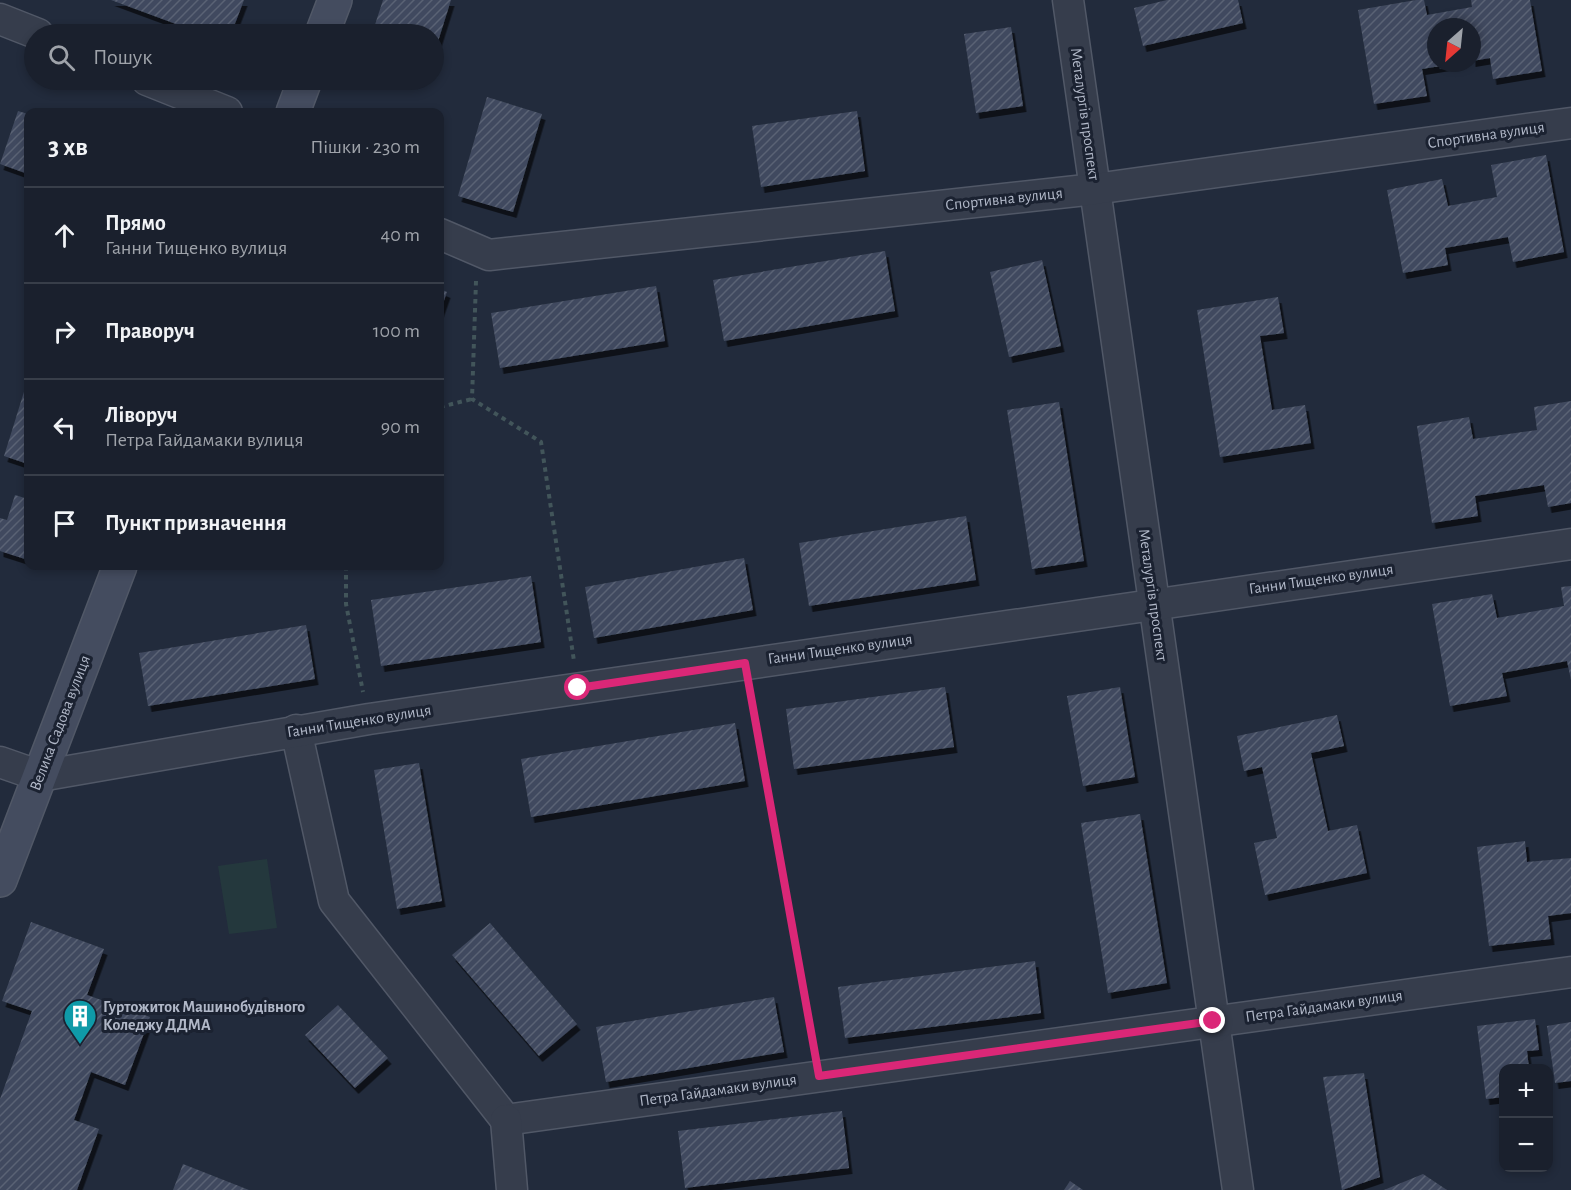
<!DOCTYPE html>
<html lang="uk">
<head>
<meta charset="utf-8">
<style>
	body { margin:0; font-family:"Alegreya Sans",sans-serif; background:#272d39; color:#f1f3f6 }
	.controls { position:absolute; right:18px; bottom:18px; display:grid; overflow:hidden; border-radius:12px; box-shadow:0 3px 9px #0003 }
	.controls button { width:54px; height:54px; display:grid; place-items:center; padding:0; border:0; border-bottom:2px solid #383e49; background:#1a202d; color:#f1f3f6; font:30px sans-serif }
	.compass { position:absolute; left:1427px; top:18px; width:54px; height:54px; border-radius:50%; background:#1a202d; box-shadow:0 3px 9px #0003; rotate:207deg }
	.stop { position:absolute; width:18px; height:18px; margin:-14px; border:4px solid #db2777; border-radius:50%; background:#fff }
	.stop.end { background:#db2777; border-color:#fff; box-shadow:0 2px 6px #0008 }
	.list { margin:0; padding:0; list-style:none }
	h2 { display:flex; justify-content:space-between; align-items:center; height:78px; margin:0; padding:0 24px; font-size:26px }
	h2 small { font-size:20px; font-weight:400; color:#9fa3aa }
	.list li { display:grid; grid-template-columns:39px 1fr auto; gap:18px; align-items:center; box-sizing:border-box; height:96px; padding:0 24px; border-top:2px solid #383e49 }
	.list b { display:block; font-size:22px; white-space:nowrap }
	.list p { margin:0; font-size:20px; white-space:nowrap; color:#9fa3aa }
	.list em { font-size:20px; font-style:normal; color:#9fa3aa }
	.icon { flex:none; width:33px; height:33px; fill:none; stroke:currentColor; stroke-width:2; stroke-linecap:round; stroke-linejoin:round }
	.map { position:relative; flex:none; width:1571px; height:1190px; overflow:hidden }
	.search { position:absolute; background:#1a202d; box-shadow:0 3px 9px #0003; left:24px; top:24px; width:420px; height:66px; display:flex; align-items:center; gap:15px; box-sizing:border-box; padding:0 21px; border-radius:33px; color:#9fa3aa; font-size:22px }
	.panel { position:absolute; background:#1a202d; box-shadow:0 3px 9px #0003; left:24px; top:108px; width:420px; height:462px; border-radius:12px }
	.map>svg:first-child { display:block }
	.pitch { fill:#24383d }
	.building { fill:url(#building-hatch); filter:url(#shadow) }
	.lines { fill:none; stroke-linecap:round; stroke-linejoin:round }
	.street-casing { stroke:#515867; stroke-width:33 }
	.secondary-casing { stroke:#515867; stroke-width:36 }
	.path { stroke:#42555a; stroke-width:4; stroke-dasharray:4.5 4.5; stroke-linecap:butt }
	.street { stroke:#363d4c; stroke-width:30 }
	.secondary { stroke:#444c5f; stroke-width:33 }
	.route { stroke:#db2777; stroke-width:8 }
	.labels { text-anchor:middle; dominant-baseline:central; stroke-width:6; stroke-linejoin:round; paint-order:stroke }
	.street-label { font-size:16px; fill:#b1b8c8; stroke:#1b2231 }
	.poi-label { font-size:16px; font-weight:bold; fill:#b1b8c8; stroke:#1b2231; text-anchor:start }
</style>
</head>
<body>
<div class="map">
<svg width="1571" height="1190" viewBox="0 0 1571 1190">
	<defs>
		<pattern id="building-hatch" width="6" height="6" patternUnits="userSpaceOnUse" patternTransform="scale(1.5)"><rect width="6" height="6" fill="#414a5e"/><path d="M-1 1l2-2M0 6l6-6M5 7l2-2" fill="none" stroke="#5a6274"/></pattern>
		<filter id="shadow"><feDropShadow dx="3.5" dy="6" stdDeviation="0" flood-color="#0009"/></filter>
	</defs>
	<rect width="100%" height="100%" fill="#222b3c"/>
	<!-- pitch -->
	<path class="pitch" d="M267,859L277,928L229,934L218,866Z"/>
	<!-- building -->
	<g class="building">
		<path d="M111,0H244L231,34H203Z"/>
		<path d="M383,0H451L434,54V34H372Z"/>
		<path d="M1167,0H1238L1243,23L1143,46L1134,8Z"/>
		<path d="M1416,0H1424L1427,15L1472,7L1471,0H1530L1542,71L1493,79L1490,58L1472,61V27H1436V63L1453,64L1422,69L1427,96L1374,104L1358,10Z"/>
		<path d="M1011,27L1023,106L976,113L964,34Z"/>
		<path d="M487,97L542,114L513,212L458,196Z"/>
		<path d="M18,111L28,114V174L0,164Z"/>
		<path d="M857,111L865,171L761,187L752,126Z"/>
		<path d="M1546,155L1564,252L1513,262L1508,237L1445,248L1448,265L1403,273L1387,190L1442,179L1448,206L1497,197L1491,165Z"/>
		<path d="M885,251L895,311L724,341L713,280Z"/>
		<path d="M1042,260L1061,346L1009,357L990,272Z"/>
		<path d="M656,286L665,341L500,368L491,313Z"/>
		<path d="M440,289L447,292L440,312Z"/>
		<path d="M1278,297L1284,333L1260,336L1272,410L1305,405L1311,443L1220,457L1197,310Z"/>
		<path d="M28,379V464L4,456Z"/>
		<path d="M1571,401V503L1548,507L1544,485L1475,496L1478,516L1432,523L1417,426L1469,417L1473,439L1537,430L1534,407Z"/>
		<path d="M1059,402L1084,561L1032,569L1007,410Z"/>
		<path d="M15,495L28,499V560L0,551V518L7,520Z"/>
		<path d="M966,516L976,580L809,606L799,543Z"/>
		<path d="M744,558L753,610L594,638L585,587Z"/>
		<path d="M531,576L541,642L381,666L371,600Z"/>
		<path d="M1571,586V680L1567,661L1502,673L1507,696L1450,706L1432,604L1492,594L1497,618L1564,606L1561,587Z"/>
		<path d="M306,625L315,679L148,706L139,653Z"/>
		<path d="M945,687L954,747L794,769L786,709Z"/>
		<path d="M1120,687L1135,777L1083,786L1067,696Z"/>
		<path d="M1337,715L1344,746L1311,753L1328,831L1357,825L1367,873L1265,895L1254,843L1277,838L1262,767L1244,771L1237,736Z"/>
		<path d="M735,723L745,781L531,817L521,759Z"/>
		<path d="M419,763L442,901L397,909L374,770Z"/>
		<path d="M1140,814L1167,983L1108,993L1081,823Z"/>
		<path d="M1525,841L1527,862L1571,858V913L1548,916L1551,939L1489,946L1477,847Z"/>
		<path d="M31,922L104,949L87,995L150,1017L125,1085L91,1072L74,1120L99,1129L77,1190H0V1099L32,1011L2,1001Z"/>
		<path d="M490,923L577,1024L539,1056L452,955Z"/>
		<path d="M1035,961L1041,1013L845,1038L838,987Z"/>
		<path d="M774,997L784,1052L606,1082L596,1027Z"/>
		<path d="M338,1005L388,1058L355,1088L305,1035Z"/>
		<path d="M1535,1019L1539,1050L1527,1051L1529,1068H1504V1097L1486,1099L1477,1026Z"/>
		<path d="M1571,1022V1081L1555,1083L1547,1026Z"/>
		<path d="M1364,1073L1380,1177L1342,1190L1323,1077Z"/>
		<path d="M842,1111L849,1168L685,1188L678,1131Z"/>
		<path d="M183,1164L249,1190H173Z"/>
		<path d="M1423,1174L1447,1190H1384Z"/>
		<path d="M1070,1181L1083,1190H1064Z"/>
	</g>
	<g class="lines">
		<defs>
			<g id="street">
				<path d="M1068,0L1238,1190"/>
				<path d="M0,19L38,34"/>
				<path d="M147,80L227,112"/>
				<path d="M440,234L489,255L1095,189L1571,123"/>
				<path d="M296,730L334,901L506,1120"/>
				<path d="M0,762L40,776L369,719L1571,544"/>
				<path d="M506,1120L1571,972"/>
				<path d="M506,1120L512,1190"/>
			</g>
			<g id="secondary">
				<path d="M322,34L335,0"/>
				<path d="M293,112L305,80"/>
				<path d="M0,880L120,566"/>
			</g>
		</defs>
		<!-- street casing -->
		<use href="#street" class="street-casing"/>
		<!-- secondary casing -->
		<use href="#secondary" class="secondary-casing"/>
		<!-- path -->
		<g class="path">
			<path d="M476,281L472,399L541,442L574,661"/>
			<path d="M440,407L472,399"/>
			<path d="M346,566V604L363,692"/>
			<path d="M751,693L814,1049"/>
		</g>
		<!-- street -->
		<use href="#street" class="street"/>
		<!-- secondary -->
		<use href="#secondary" class="secondary"/>
	</g>
	<g class="lines">
		<!-- route -->
		<path class="route" d="M578,688L745,663L819,1076L1213,1021"/>
	</g>
	<!-- icons -->
	<defs>
		<symbol id="building-pin" viewBox="-11 -11 22 30"><path d="M0 17L-7.5 6A9.5 9.5 0 1 1 7.5 6Z" fill="#0f9aa8" stroke="#1b2231"/><path d="M-4-6H4V6H1V3H-1V6H-4ZM-2.5-4.3h1.7v1.8h-1.7ZM.8-4.3h1.7v1.8H.8ZM-2.5-1h1.7V.8h-1.7ZM.8-1h1.7V.8H.8Z" fill="#fff"/></symbol>
	</defs>
	<g fill-rule="evenodd">
		<use href="#building-pin" x="61" y="997" width="38" height="52"/>
	</g>
	<g class="labels">
		<!-- street labels -->
		<g class="street-label">
			<text transform="translate(1085 114) rotate(82)">Металургів проспект</text>
			<text transform="translate(1486 135) rotate(-8)">Спортивна вулиця</text>
			<text transform="translate(1004 199) rotate(-6)">Спортивна вулиця</text>
			<text transform="translate(1321 579) rotate(-8)">Ганни Тищенко вулиця</text>
			<text transform="translate(1153 595) rotate(82)">Металургів проспект</text>
			<text transform="translate(840 649) rotate(-8)">Ганни Тищенко вулиця</text>
			<text transform="translate(359 721) rotate(-9)">Ганни Тищенко вулиця</text>
			<text transform="translate(60 723) rotate(-69)">Велика Садова вулиця</text>
			<text transform="translate(1324 1006) rotate(-8)">Петра Гайдамаки вулиця</text>
			<text transform="translate(718 1090) rotate(-8)">Петра Гайдамаки вулиця</text>
		</g>
		<!-- poi labels -->
		<g class="poi-label">
			<text x="103" y="1007">Гуртожиток Машинобудівного<tspan x="103" dy="18">Коледжу ДДМА</tspan></text>
		</g>
	</g>
</svg>
<div class="controls">
<button>+</button>
<button>−</button>
</div>
<svg class="compass" viewBox="-18 -18 36 36"><path d="M0-13l5 13h-10z" fill="#e53935"/><path d="M0 13l5-13h-10z" fill="#9fa3aa"/></svg>
<div class="stop" style="left:578px;top:688px"></div>
<div class="stop end" style="left:1213px;top:1021px"></div>
<div class="search"><svg class="icon" aria-label="search" viewBox="0 0 24 24"><circle cx="10" cy="10" r="6"/><path d="M15 15l6 6"/></svg>Пошук</div>
<section class="panel">
<h2>3 хв<small>Пішки · 230 m</small></h2>
<ul class="list">
<li><svg class="icon" aria-label="ahead" viewBox="0 0 24 24"><path d="M12 20V5M6 11l6-6 6 6"/></svg><div><b>Прямо</b><p>Ганни Тищенко вулиця</p></div><em>40 m</em></li>
<li><svg class="icon" aria-label="right" viewBox="0 0 24 24"><path d="M7 20v-9h11M14 6l5 5-5 5"/></svg><div><b>Праворуч</b></div><em>100 m</em></li>
<li><svg class="icon" aria-label="left" viewBox="0 0 24 24"><path d="M17 20v-9H6M10 6l-5 5 5 5"/></svg><div><b>Ліворуч</b><p>Петра Гайдамаки вулиця</p></div><em>90 m</em></li>
<li><svg class="icon" aria-label="arrive" viewBox="0 0 24 24"><path d="M6 21V4h12l-3 4 3 4H6"/></svg><div><b>Пункт призначення</b></div></li>
</ul>
</section>
</div>
</body>
</html>
